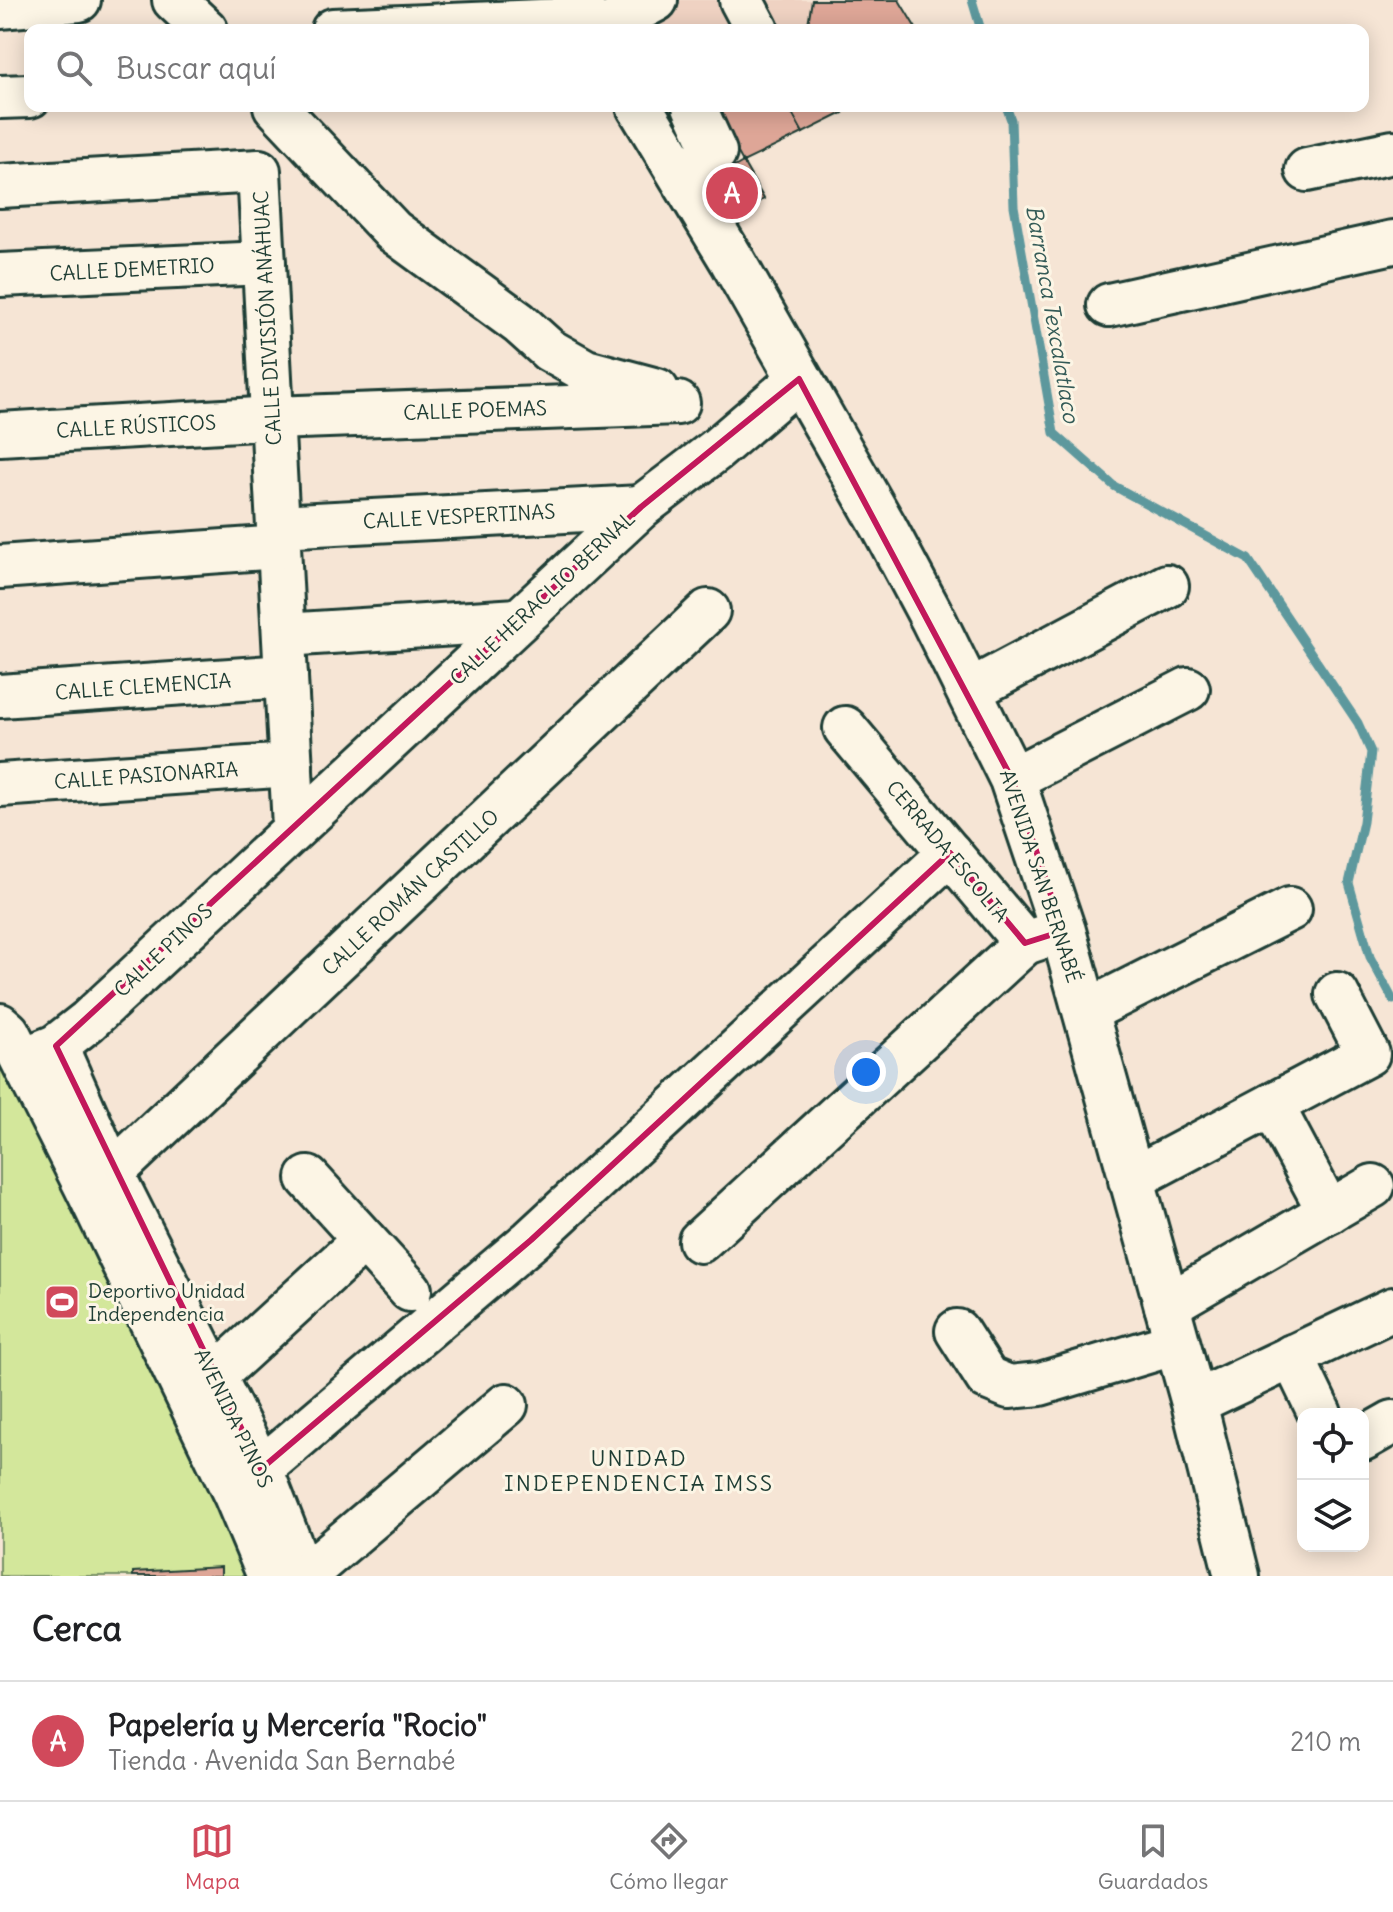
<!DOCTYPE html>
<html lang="es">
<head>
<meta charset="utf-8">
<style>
	body { margin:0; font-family:Delius,sans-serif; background:#f6f6f6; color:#202124 }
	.controls { position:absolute; right:24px; bottom:24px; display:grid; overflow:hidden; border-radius:16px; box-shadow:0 4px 20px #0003 }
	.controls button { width:72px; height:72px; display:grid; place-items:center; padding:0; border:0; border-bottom:2px solid #e0e0e0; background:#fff; color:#202124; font:40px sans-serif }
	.you { position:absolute; left:866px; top:1072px; width:28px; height:28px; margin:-20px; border:6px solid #fff; border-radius:50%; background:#1a73e8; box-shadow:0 0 0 12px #1a73e833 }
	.badge { display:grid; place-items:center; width:52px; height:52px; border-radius:50%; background:#d1495b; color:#fff; font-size:26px; font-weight:700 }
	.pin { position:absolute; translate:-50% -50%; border:4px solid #fff; box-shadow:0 2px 8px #0006 }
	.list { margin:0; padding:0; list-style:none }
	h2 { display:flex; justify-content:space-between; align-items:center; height:104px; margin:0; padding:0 32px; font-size:34px }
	h2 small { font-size:26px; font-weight:400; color:#757577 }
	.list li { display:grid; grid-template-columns:52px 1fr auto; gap:24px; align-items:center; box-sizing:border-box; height:120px; padding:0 32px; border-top:2px solid #e0e0e0 }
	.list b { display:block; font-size:30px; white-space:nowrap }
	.list p { margin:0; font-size:26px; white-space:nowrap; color:#757577 }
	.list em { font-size:26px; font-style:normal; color:#757577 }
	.icon { flex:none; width:44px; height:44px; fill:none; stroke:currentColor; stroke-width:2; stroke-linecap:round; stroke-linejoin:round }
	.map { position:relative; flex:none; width:1393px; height:1576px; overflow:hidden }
	.search { position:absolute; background:#fff; box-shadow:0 4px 20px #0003; left:24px; right:24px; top:24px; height:88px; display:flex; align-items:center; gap:20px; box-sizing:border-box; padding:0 28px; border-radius:16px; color:#757577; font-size:30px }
	.sheet { height:224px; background:#fff }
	nav { display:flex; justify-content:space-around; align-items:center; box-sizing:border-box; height:112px; border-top:2px solid #e0e0e0; background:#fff; font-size:22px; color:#757577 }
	nav a { display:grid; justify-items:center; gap:4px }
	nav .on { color:#d1495b }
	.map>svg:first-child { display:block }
	.built { fill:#efd2c2 }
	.green { fill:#d3e79b; stroke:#799268; stroke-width:2 }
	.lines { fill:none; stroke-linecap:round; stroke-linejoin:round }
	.stream { stroke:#5d989d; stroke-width:9 }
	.building { fill:#dea697; stroke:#1f3d34; stroke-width:2 }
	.minor-casing { stroke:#1f3d34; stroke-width:48 }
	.major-casing { stroke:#1f3d34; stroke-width:50 }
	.minor { stroke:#fcf5e5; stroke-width:42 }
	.major { stroke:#fcf5e5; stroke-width:44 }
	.marked { fill:none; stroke:#c2185b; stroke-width:6; stroke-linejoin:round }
	.labels { text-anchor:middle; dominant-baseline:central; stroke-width:6; stroke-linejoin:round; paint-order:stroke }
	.street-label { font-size:20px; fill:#1f3d34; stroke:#fcf5e5 }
	.poi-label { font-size:20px; fill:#1f3d34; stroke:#fcf5e5; text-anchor:start }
	.water-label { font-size:22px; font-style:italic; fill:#345b57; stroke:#fcf5e5 }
	.neighbourhood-label { font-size:22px; letter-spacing:2px; fill:#1f3d34; stroke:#fcf5e5 }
</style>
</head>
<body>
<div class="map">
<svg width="1393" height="1576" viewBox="0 0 1393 1576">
	<rect width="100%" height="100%" fill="#f6e5d5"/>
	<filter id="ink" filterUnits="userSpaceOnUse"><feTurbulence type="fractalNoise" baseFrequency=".0125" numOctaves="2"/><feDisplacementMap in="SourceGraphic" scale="16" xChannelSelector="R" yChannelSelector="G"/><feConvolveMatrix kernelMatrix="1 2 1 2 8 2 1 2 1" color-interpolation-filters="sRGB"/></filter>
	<g filter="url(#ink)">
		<!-- built -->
		<path class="built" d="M596,0H899L917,30H613Z"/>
		<!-- green -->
		<path class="green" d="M0,1061L26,1101L251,1576H0Z"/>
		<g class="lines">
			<!-- stream -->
			<g class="stream">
				<path d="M972,0L981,30"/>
				<path d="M1006,106L1011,120L1014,206L1054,433L1114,486L1248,559L1358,723L1371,752L1363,822L1349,883L1370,957L1393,1000"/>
			</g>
		</g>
		<!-- building -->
		<g class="building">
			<path d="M812,0H899L917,30H807Z"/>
			<path d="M712,106H788L803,133L743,162Z"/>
			<path d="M788,106H839L843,113L803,133Z"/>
			<path d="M743,162L764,199L721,224L700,187Z"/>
			<path d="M221,1567V1576H133V1572Z"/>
		</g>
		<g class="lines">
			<defs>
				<g id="minor">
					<path d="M174,0L206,30"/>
					<path d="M741,0L757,30"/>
					<path d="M0,7L79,0"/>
					<path d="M333,30L587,19"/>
					<path d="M600,30L656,0"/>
					<path d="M0,97L30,96"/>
					<path d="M275,106L393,231L519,323L549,350L586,371L657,390"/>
					<path d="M1307,170L1393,152"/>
					<path d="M681,175L715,152L694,106"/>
					<path d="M0,186L259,171L294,827"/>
					<path d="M0,275L264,263"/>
					<path d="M1109,305L1393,242"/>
					<path d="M0,434L273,418L678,403"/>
					<path d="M278,526L641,507"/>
					<path d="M0,567L279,547"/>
					<path d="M284,635L518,620"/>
					<path d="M969,691L1167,586"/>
					<path d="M0,696L286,676"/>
					<path d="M845,728L1025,943L1049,935"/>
					<path d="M1012,779L1188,689"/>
					<path d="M0,785L291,765"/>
					<path d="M1085,1012L1290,909"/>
					<path d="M0,1025L8,1032L85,1185L235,1495L269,1576"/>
					<path d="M56,1046L112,1173L261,1469L303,1576"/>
					<path d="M23,1059L56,1046L88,1021L641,507L716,450L799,379"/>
					<path d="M1272,1105L1329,1212"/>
					<path d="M112,1173L708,611"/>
					<path d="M308,1178L410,1290"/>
					<path d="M1130,1180L1368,1054L1337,994"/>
					<path d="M700,1241L1025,943"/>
					<path d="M1166,1306L1373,1186"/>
					<path d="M957,1331L987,1378L1009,1387L1040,1384L1177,1343"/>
					<path d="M1292,1356L1320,1414"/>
					<path d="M214,1377L364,1240"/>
					<path d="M1194,1403L1393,1309"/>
					<path d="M1363,1439L1393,1422"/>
					<path d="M261,1469L531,1240L950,853"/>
					<path d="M304,1576L506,1405"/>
				</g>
				<g id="major">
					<path d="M575,0L594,30"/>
					<path d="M639,106L732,260L884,527L933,619L1012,779L1063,931L1194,1403L1237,1576"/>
				</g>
			</defs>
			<!-- minor casing -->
			<use href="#minor" class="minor-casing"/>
			<!-- major casing -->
			<use href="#major" class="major-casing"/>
			<!-- minor -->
			<use href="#minor" class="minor"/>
			<!-- major -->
			<use href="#major" class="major"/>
		</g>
	</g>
	<!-- marked area -->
	<path class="marked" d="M799,379L1012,779L1063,931L1025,943L950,853L531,1240L261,1469L56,1046L641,507Z"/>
	<!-- icons -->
	<defs>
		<symbol id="stadium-square" viewBox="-11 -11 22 22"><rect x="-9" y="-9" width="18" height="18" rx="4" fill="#d1495b" stroke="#fcf5e5"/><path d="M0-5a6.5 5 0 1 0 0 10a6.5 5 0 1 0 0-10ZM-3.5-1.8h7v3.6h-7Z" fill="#fff"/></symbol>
	</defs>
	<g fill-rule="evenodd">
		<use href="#stadium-square" x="42" y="1282" width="40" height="40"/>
	</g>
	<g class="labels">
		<!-- street labels -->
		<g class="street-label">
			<text transform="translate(132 269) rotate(-3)">CALLE DEMETRIO</text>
			<text transform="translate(267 318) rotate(-93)">CALLE DIVISIÓN ANÁHUAC</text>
			<text transform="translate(475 410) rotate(-2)">CALLE POEMAS</text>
			<text transform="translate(136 426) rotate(-3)">CALLE RÚSTICOS</text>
			<text transform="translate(459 516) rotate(-3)">CALLE VESPERTINAS</text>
			<text transform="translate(542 598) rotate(-43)">CALLE HERACLIO BERNAL</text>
			<text transform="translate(143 686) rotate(-4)">CALLE CLEMENCIA</text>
			<text transform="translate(146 775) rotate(-4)">CALLE PASIONARIA</text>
			<text transform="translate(948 851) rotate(50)">CERRADA ESCOLTA</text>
			<text transform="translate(1041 876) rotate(72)">AVENIDA SAN BERNABÉ</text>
			<text transform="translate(410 892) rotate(-43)">CALLE ROMÁN CASTILLO</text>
			<text transform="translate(163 950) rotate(-43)">CALLE PINOS</text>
			<text transform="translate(234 1418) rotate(64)">AVENIDA PINOS</text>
		</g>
		<!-- poi labels -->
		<g class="poi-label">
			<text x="88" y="1290">Deportivo Unidad<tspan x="88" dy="23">Independencia</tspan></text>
		</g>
		<!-- water labels -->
		<g class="water-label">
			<text transform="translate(1053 314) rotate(80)">Barranca Texcalatlaco</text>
		</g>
		<!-- neighbourhood labels -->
		<g class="neighbourhood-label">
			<text x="639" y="1458">UNIDAD<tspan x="639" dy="25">INDEPENDENCIA IMSS</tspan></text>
		</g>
	</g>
</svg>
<div class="controls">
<button><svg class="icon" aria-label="locate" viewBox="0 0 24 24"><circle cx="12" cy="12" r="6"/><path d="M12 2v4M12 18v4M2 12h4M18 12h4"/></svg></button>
<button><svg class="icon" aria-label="layers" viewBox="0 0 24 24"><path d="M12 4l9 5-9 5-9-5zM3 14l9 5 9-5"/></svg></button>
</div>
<div class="you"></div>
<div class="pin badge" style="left:732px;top:193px">A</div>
<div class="search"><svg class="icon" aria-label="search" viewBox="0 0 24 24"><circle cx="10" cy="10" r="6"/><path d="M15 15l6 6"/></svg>Buscar aquí</div>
</div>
<section class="sheet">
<h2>Cerca<small></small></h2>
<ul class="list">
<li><span class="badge">A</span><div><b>Papelería y Mercería &quot;Rocio&quot;</b><p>Tienda · Avenida San Bernabé</p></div><em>210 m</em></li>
</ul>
</section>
<nav>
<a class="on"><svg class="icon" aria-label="map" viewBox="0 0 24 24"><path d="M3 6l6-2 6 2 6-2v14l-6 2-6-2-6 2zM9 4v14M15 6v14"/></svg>Mapa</a>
<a><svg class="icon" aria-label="directions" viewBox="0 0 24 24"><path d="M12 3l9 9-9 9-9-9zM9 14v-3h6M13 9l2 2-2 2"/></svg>Cómo llegar</a>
<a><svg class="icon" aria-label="saved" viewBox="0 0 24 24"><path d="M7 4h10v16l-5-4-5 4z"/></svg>Guardados</a>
</nav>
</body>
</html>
